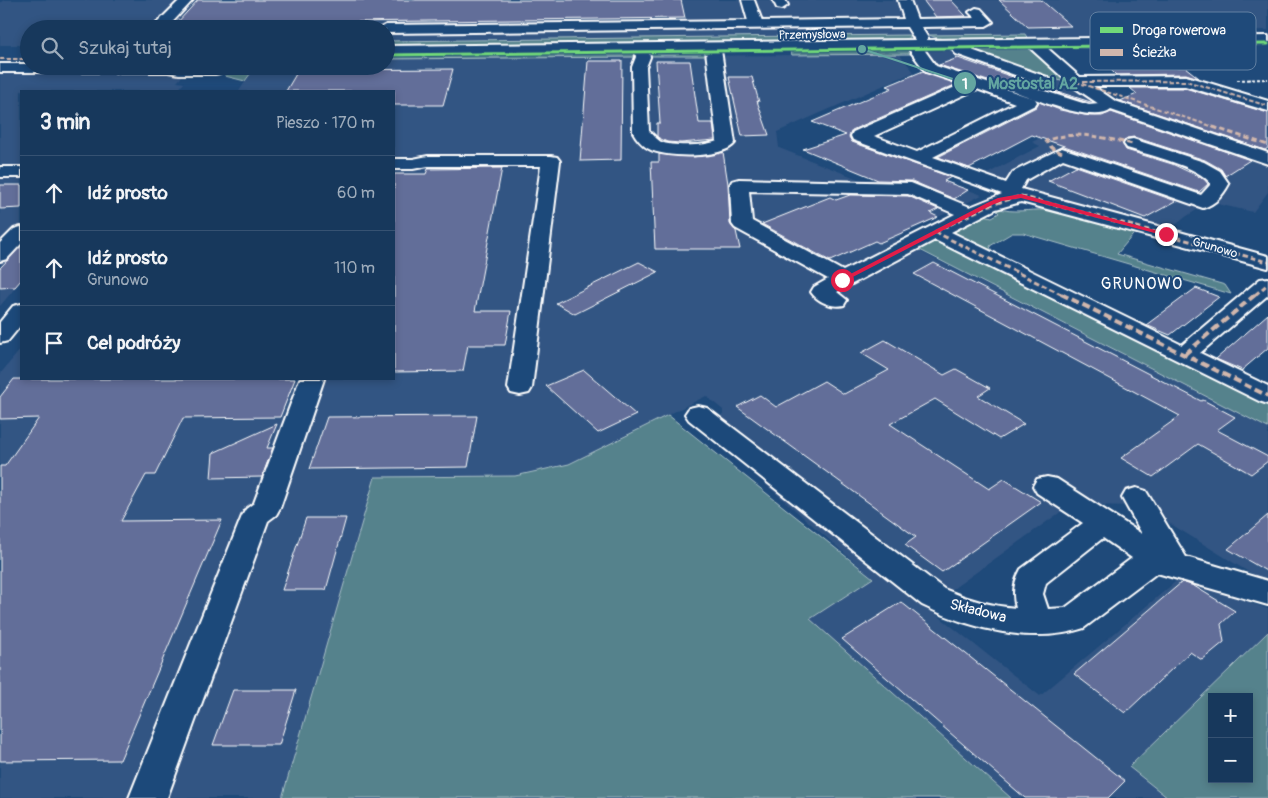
<!DOCTYPE html>
<html lang="pl">
<head>
<meta charset="utf-8">
<style>
	body { margin:0; font-family:Pangolin,sans-serif; background:#244365; color:#f1f3f6 }
	.controls { position:absolute; right:15px; bottom:15px; display:grid; overflow:hidden; border-radius:0px; box-shadow:0 2px 8px #0003 }
	.controls button { width:45px; height:45px; display:grid; place-items:center; padding:0; border:0; border-bottom:1px solid #365272; background:#17385c; color:#f1f3f6; font:25px sans-serif }
	.stop { position:absolute; width:15px; height:15px; margin:-11px; border:4px solid #e11d48; border-radius:50%; background:#fff }
	.stop.end { background:#e11d48; border-color:#fff; box-shadow:0 1px 5px #0008 }
	.list { margin:0; padding:0; list-style:none }
	h2 { display:flex; justify-content:space-between; align-items:center; height:65px; margin:0; padding:0 20px; font-size:21px }
	h2 small { font-size:16px; font-weight:400; color:#9eacbb }
	.list li { display:grid; grid-template-columns:32px 1fr auto; gap:15px; align-items:center; box-sizing:border-box; height:75px; padding:0 20px; border-top:1px solid #365272 }
	.list b { display:block; font-size:19px; white-space:nowrap }
	.list p { margin:0; font-size:16px; white-space:nowrap; color:#9eacbb }
	.list em { font-size:16px; font-style:normal; color:#9eacbb }
	.icon { flex:none; width:28px; height:28px; fill:none; stroke:currentColor; stroke-width:2; stroke-linecap:round; stroke-linejoin:round }
	.map { position:relative; flex:none; width:1268px; height:798px; overflow:hidden }
	.search { position:absolute; background:#17385c; box-shadow:0 2px 8px #0003; left:20px; top:20px; width:375px; height:55px; display:flex; align-items:center; gap:12px; box-sizing:border-box; padding:0 18px; border-radius:28px; color:#9eacbb; font-size:19px }
	.panel { position:absolute; background:#17385c; box-shadow:0 2px 8px #0003; left:20px; top:90px; width:375px; height:290px; border-radius:0px }
	.map>svg:first-child { display:block }
	.built { fill:#335583 }
	.green { fill:#54828c; stroke:#aac0c6; fill-rule:evenodd }
	.building { fill:#626e99; stroke:#fff }
	.lines { fill:none; stroke-linecap:round; stroke-linejoin:round }
	.minor-casing { stroke:#fff; stroke-width:4 }
	.path { stroke:#fff; stroke-width:2; stroke-dasharray:3 2; stroke-linecap:butt }
	.minor { fill:#1f4a7a; fill-rule:evenodd }
	.quiet-far2 { stroke:#d1b7ad; stroke-width:2; stroke-dasharray:4.5 2; stroke-linecap:butt }
	.quiet-far1 { stroke:#d1b7ad; stroke-width:3; stroke-dasharray:5.5 3; stroke-linecap:butt }
	.quiet { stroke:#d1b7ad; stroke-width:4; stroke-dasharray:8 4; stroke-linecap:butt }
	.cycleway-casing { stroke:#1f4a7a; stroke-width:5 }
	.cycleway { stroke:#71d979; stroke-width:3 }
	.route { fill:#e11d48 }
	.labels { text-anchor:middle; dominant-baseline:central; stroke-width:4; stroke-linejoin:round; paint-order:stroke }
	.far-street-label { font-size:12px; fill:#fff; stroke:#1f4a7a }
	.street-label { font-size:15px; fill:#fff; stroke:#1f4a7a }
	.neighbourhood-label { font-size:16px; letter-spacing:1px; fill:#fff; stroke:#1f4a7a }
	.key { fill:#1f4a7a; stroke:#6280a2; stroke-width:1 }
	.key-label { font-size:14px; fill:#fff }
	.leader { fill:none; stroke:#63a6a1; stroke-width:2 }
	.callout-dot { fill:#63a6a1; stroke:#1f4a7a; stroke-width:2 }
	.mark-label { font-size:15px; text-anchor:middle; font-weight:bold; fill:#fff }
	.callout-label { font-size:16px; text-anchor:middle; font-weight:bold; fill:#63a6a1; stroke:#1f4a7a; stroke-width:4; stroke-linejoin:round; paint-order:stroke }
</style>
</head>
<body>
<div class="map">
<svg width="1268" height="798" viewBox="0 0 1268 798">
	<rect width="100%" height="100%" fill="#1f4a7a"/>
	<filter id="ink" filterUnits="userSpaceOnUse"><feTurbulence type="fractalNoise" baseFrequency=".02" numOctaves="2"/><feDisplacementMap in="SourceGraphic" scale="10" xChannelSelector="R" yChannelSelector="G"/><feConvolveMatrix kernelMatrix="1 2 1 2 8 2 1 2 1" color-interpolation-filters="sRGB"/></filter>
	<g filter="url(#ink)">
		<!-- built -->
		<g class="built">
			<path d="M4,0H1268V30L1173,31L1178,33L1171,34V37L1029,38L1025,34L929,35L925,33H909L910,35L386,41V29H29V45H0V3Z"/>
			<path d="M970,48L973,53L1070,84L1101,97L1268,151V192L1253,212L1209,202L1187,216L1169,230L1029,193L983,176L1040,146L1032,142L1087,114L934,65L923,49Z"/>
			<path d="M899,54L914,72L777,132L779,148L858,179H882L905,167L982,195L895,239L1268,428V584L1166,521L1149,499L1140,506L1089,505L1066,508L950,591L723,419V410L706,396L569,464L515,476L375,477L282,798H0V374L21,349V379H394V91H239L256,66H386V59Z"/>
			<path d="M29,66H191L177,82L184,83L177,91H21V281L0,306V69Z"/>
			<path d="M710,436L1040,696L1180,578L1268,609V632L1129,767L1168,798H1011L809,619L873,578Z"/>
		</g>
		<!-- green -->
		<g class="green">
			<path d="M1025,34L1028,39C1006,39 946,44 929,35Z"/>
			<path d="M910,35V38L903,39L811,40L809,36Z"/>
			<path d="M805,36L806,42L386,48V41Z"/>
			<path d="M970,48H1033L1070,84L973,52Z"/>
			<path d="M909,49L911,54L792,55L790,51Z"/>
			<path d="M651,52H708L709,56H650Z"/>
			<path d="M636,53L637,57L386,59V56Z"/>
			<path d="M228,66H256L245,81L225,76Z"/>
			<path d="M998,208C1012,214 1030,209 1045,210C1075,212 1107,223 1137,230L1117,254L1225,285L1231,294L1023,233H1012L990,246L992,252L948,233L980,214L992,217L999,213L996,210Z"/>
			<path d="M939,240L1268,402V428L916,248L931,241Z"/>
			<path d="M668,415L873,578L810,619L1011,798H282L375,477L515,476L569,464Z"/>
			<path d="M1268,632V798H1168L1129,767ZM1212,697H1249V779H1212Z"/>
		</g>
		<!-- building -->
		<g class="building">
			<path d="M198,0H681L685,18L176,24Z"/>
			<path d="M923,0H951L966,16L936,17Z"/>
			<path d="M999,0H1041L1071,26L1028,27Z"/>
			<path d="M958,58L1036,85L1094,103H1089L1014,79L1007,82L1003,86L939,65Z"/>
			<path d="M588,61H622L621,160L580,161Z"/>
			<path d="M656,61H690L699,123H713L715,140L681,143L667,142L657,137V123H660Z"/>
			<path d="M1185,67L1199,78L1186,74L1116,75L1109,68Z"/>
			<path d="M299,69H319L317,70L453,69L443,105H394V91H286Z"/>
			<path d="M923,71L957,84L852,130L849,137L852,142L951,177L944,181L968,190L954,199L912,181L878,180L803,149L846,135L812,122L892,88L887,86Z"/>
			<path d="M729,77H752L759,102L757,101L769,135L742,136Z"/>
			<path d="M1130,88H1185L1268,113V148L1265,150L1120,101L1137,94Z"/>
			<path d="M1039,102L1060,110L1090,116H1102L1111,112L1250,160L1225,176L1221,169L1205,160L1134,137L1127,138L1122,143L1126,150L1172,164L1204,179L1208,184L1199,192L1032,135L969,168L938,157L1036,107Z"/>
			<path d="M723,152L728,184L730,224L736,231L740,249H655L651,162H659V154L694,157Z"/>
			<path d="M1076,166L1176,201L1145,218L1048,181Z"/>
			<path d="M502,168L475,311H511L505,345H468L463,371L394,372V174H426L428,169Z"/>
			<path d="M0,185H21V208L0,209Z"/>
			<path d="M850,195L908,196L938,209L930,213L938,217L879,243L875,241L830,261L762,224L830,197L836,200Z"/>
			<path d="M21,246V280L15,287L0,288V268Z"/>
			<path d="M639,262L658,272L575,314L556,303Z"/>
			<path d="M934,263L1201,401L1203,400L1235,417L1217,430L1268,457V461L1251,474L1198,444L1153,477L1121,458L1180,416L914,274Z"/>
			<path d="M1196,288L1219,297L1170,335L1146,325Z"/>
			<path d="M1268,314V348L1242,370L1216,359Z"/>
			<path d="M885,340L944,375L956,369L990,388L978,396L1024,424L999,439L935,399L890,424L989,489L1004,479L1041,502L942,572L905,545L916,537L737,407L760,395L776,407L824,381L844,394L889,370L861,353Z"/>
			<path d="M584,370L636,415L598,433L546,386Z"/>
			<path d="M14,379H295L280,417L183,418L155,475H146L121,521L222,520L120,760L0,761V466H5L39,418L0,419V397Z"/>
			<path d="M477,416L468,467L309,469L327,417Z"/>
			<path d="M277,424L267,448H273L262,477L211,478L213,453Z"/>
			<path d="M1268,515V572L1228,549Z"/>
			<path d="M306,518H346L326,590H282Z"/>
			<path d="M1182,582L1194,586L1235,611L1221,624L1224,642L1202,660L1190,652L1125,713L1074,674Z"/>
			<path d="M901,602L1125,781L1108,798H1025L842,639Z"/>
			<path d="M233,690H296L279,745H213Z"/>
		</g>
		<g class="lines">
			<defs>
				<g id="minor">
					<path d="M180,0H193L166,29H151Z"/>
					<path d="M742,0H754L762,21L904,19L898,0H910L917,19L975,18L969,12L976,8L981,9L993,22L986,26L921,27L928,38L927,40L1268,36V44L1046,47L1080,77L1186,76L1268,101V111L1185,86H1093L1115,101L1268,153V164L1111,110C1093,125 1029,96 1008,89L1005,86L1008,83L1013,81L1089,105L1099,104L1071,85L1029,47L966,48L1047,77L1050,80L1047,83H1037L956,54L951,48H923L936,66L1035,99L1037,102L1035,105L933,157L1006,183L1013,172L1062,148L1201,195L1211,184C1199,166 1148,155 1127,148L1124,144L1127,140L1133,139L1204,162L1220,171L1229,184C1223,195 1216,204 1203,208L1063,159L1026,180L1021,189L1268,256V268L1021,202L996,209L951,232L1182,345L1260,279L1268,278V295L1200,353L1268,386V404L1259,401L935,240L837,292L847,300L844,305C832,308 818,302 811,292L814,287L828,279L735,228L732,224L730,185L732,181L739,179L911,183L970,207L1002,194L853,140L851,136L853,132L962,84L926,72L908,48L721,50L735,143C723,159 665,158 649,149C643,146 636,138 633,132L632,67L636,57L635,51L386,54V46L915,40L907,27L386,33V29H379L386,25L748,21ZM649,51H706L717,141C707,146 672,147 661,142C657,140 653,134 649,131L646,67L650,57ZM977,89L1015,103L917,152L874,136ZM749,191L908,194L955,214L843,271L752,221Z"/>
					<path d="M773,0H785L788,5L782,9L777,8Z"/>
					<path d="M0,64H29V66H218L222,70L220,73L215,74H179L168,72H0Z"/>
					<path d="M428,156H551L557,157L560,161L532,388L529,393L520,395L511,393L508,388L541,166H428L413,169H394V159H413Z"/>
					<rect x="0" y="167" width="21" height="10"/>
					<path d="M21,227V244L7,259L0,261V243L14,229Z"/>
					<path d="M21,304V325L8,341L0,343V322L13,306Z"/>
					<path d="M300,379H324L280,508L276,515L268,521L167,798H129L242,516L246,509L254,503Z"/>
					<path d="M698,406L707,408L944,589C967,599 990,606 1016,608C1012,593 1014,582 1021,569L1083,523L1037,493L1033,486L1037,479L1047,477L1057,479L1142,534L1122,498L1126,491L1136,488L1146,491L1186,557L1268,581V605L1157,573L1084,628C1032,645 970,629 922,605L689,420L685,414L689,408ZM1103,538L1132,558L1065,608L1048,609L1043,594L1046,583Z"/>
				</g>
			</defs>
			<!-- minor casing -->
			<use href="#minor" class="minor-casing"/>
			<!-- path -->
			<path class="path" d="M1237,80L1268,79"/>
			<!-- minor -->
			<use href="#minor" class="minor"/>
			<!-- quiet-far2 -->
			<g class="quiet-far2">
				<path d="M0,59H29"/>
				<path d="M1076,82L1217,128"/>
				<path d="M1083,82L1186,81L1268,106"/>
			</g>
			<!-- quiet-far1 -->
			<g class="quiet-far1">
				<path d="M1213,127L1268,145"/>
				<path d="M1062,153L1052,148L1046,141C1075,129 1103,138 1133,144"/>
				<path d="M935,232L1063,295"/>
				<path d="M935,232L987,206L1021,196L1268,262"/>
				<path d="M1255,295L1268,284"/>
			</g>
			<!-- quiet -->
			<g class="quiet">
				<path d="M1061,294L1268,396"/>
				<path d="M1185,354L1256,294"/>
			</g>
			<defs>
				<path id="cycleway" d="M386,55L1268,44"/>
			</defs>
			<!-- cycleway casing -->
			<use href="#cycleway" class="cycleway-casing"/>
			<!-- cycleway -->
			<use href="#cycleway" class="cycleway"/>
		</g>
	</g>
	<!-- route -->
	<path class="route" d="M1021,194L1170,234L1166,236L1021,198L1002,201L992,205L845,281L839,280L987,203L998,198Z"/>
	<g class="labels">
		<!-- far-street labels -->
		<g class="far-street-label">
			<text transform="translate(812 35) rotate(-1)">Przemysłowa</text>
			<text transform="translate(1215 248) rotate(16)">Grunowo</text>
		</g>
		<!-- street labels -->
		<g class="street-label">
			<text transform="translate(978 611) rotate(14)">Składowa</text>
		</g>
		<!-- neighbourhood labels -->
		<g class="neighbourhood-label">
			<text x="1142" y="284">GRUNOWO</text>
		</g>
	</g>
	<!-- legend -->
	<rect x="1090" y="12" width="166" height="58" rx="8" class="key"/>
	<rect x="1100" y="27" width="23" height="6" fill="#71d979"/>
	<rect x="1100" y="49" width="23" height="7" fill="#d1b7ad"/>
	<g class="key-label">
		<text x="1132" y="35">Droga rowerowa</text>
		<text x="1132" y="57">Ścieżka</text>
	</g>
	<!-- callouts -->
	<path class="leader" d="M862 49L965 83"/>
	<g class="callout-dot">
		<circle cx="862" cy="49" r="5"/>
		<circle cx="965" cy="83" r="12"/>
	</g>
	<g class="mark-label">
		<text x="965" y="89">1</text>
	</g>
	<g class="callout-label">
		<text x="1033" y="89">Mostostal A2</text>
	</g>
</svg>
<div class="controls">
<button>+</button>
<button>−</button>
</div>
<div class="stop" style="left:842px;top:280px"></div>
<div class="stop end" style="left:1166px;top:234px"></div>
<div class="search"><svg class="icon" aria-label="search" viewBox="0 0 24 24"><circle cx="10" cy="10" r="6"/><path d="M15 15l6 6"/></svg>Szukaj tutaj</div>
<section class="panel">
<h2>3 min<small>Pieszo · 170 m</small></h2>
<ul class="list">
<li><svg class="icon" aria-label="ahead" viewBox="0 0 24 24"><path d="M12 20V5M6 11l6-6 6 6"/></svg><div><b>Idź prosto</b></div><em>60 m</em></li>
<li><svg class="icon" aria-label="ahead" viewBox="0 0 24 24"><path d="M12 20V5M6 11l6-6 6 6"/></svg><div><b>Idź prosto</b><p>Grunowo</p></div><em>110 m</em></li>
<li><svg class="icon" aria-label="arrive" viewBox="0 0 24 24"><path d="M6 21V4h12l-3 4 3 4H6"/></svg><div><b>Cel podróży</b></div></li>
</ul>
</section>
</div>
</body>
</html>
